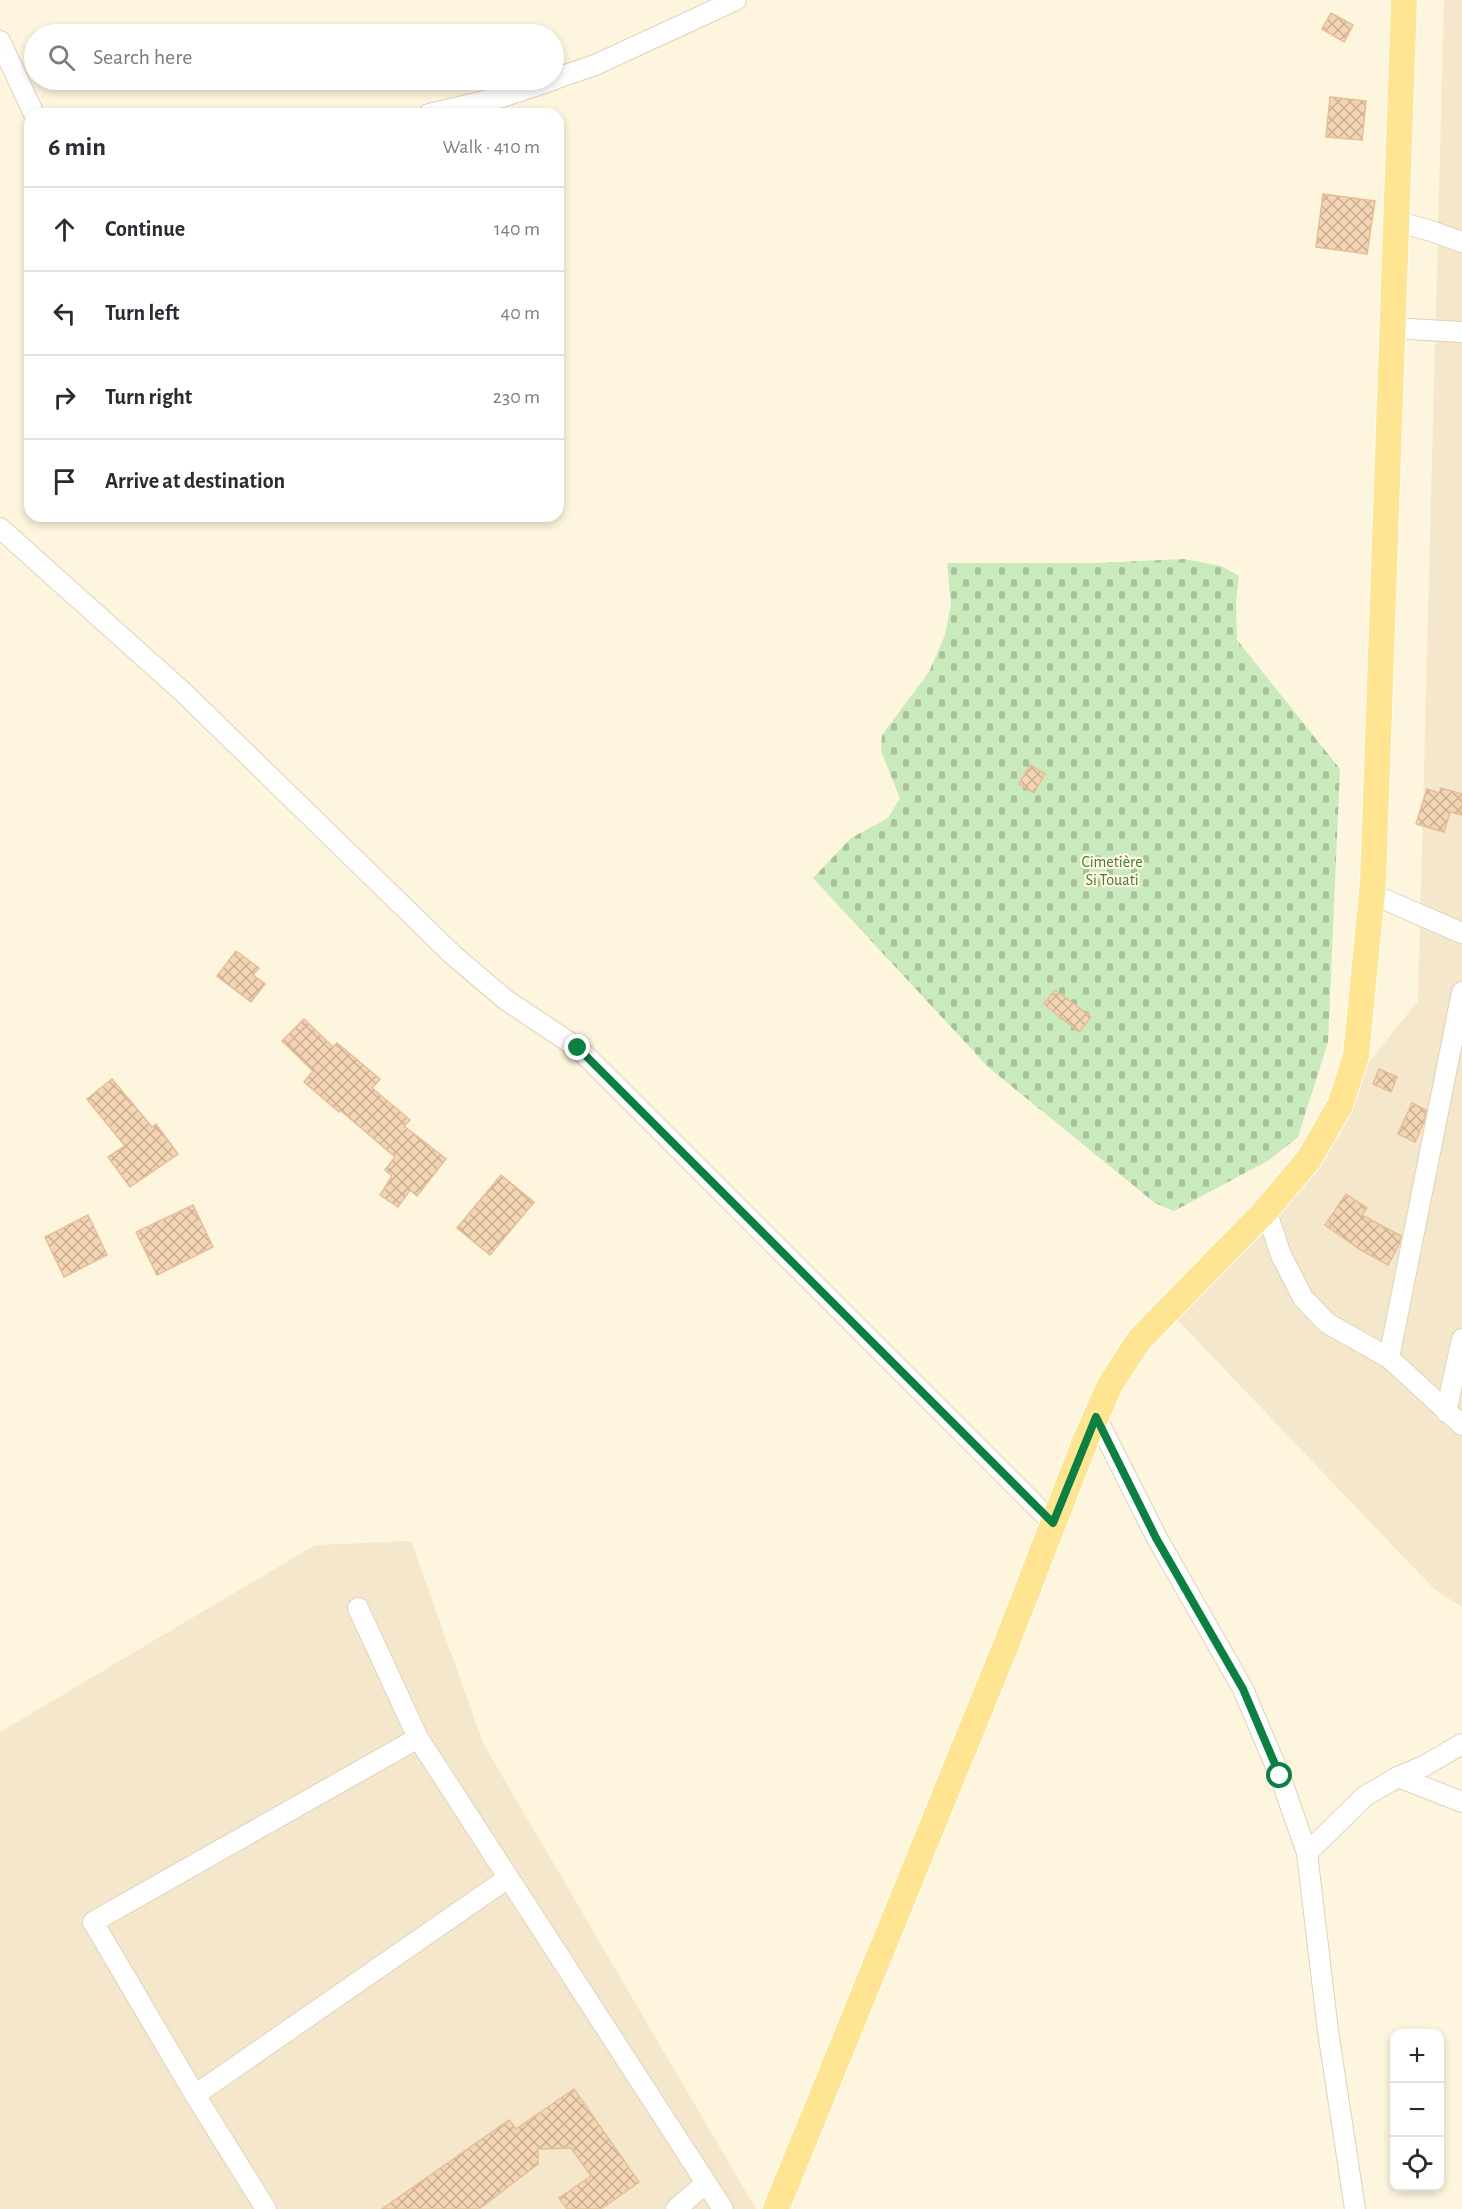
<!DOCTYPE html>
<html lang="en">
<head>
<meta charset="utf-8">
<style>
	body { margin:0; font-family:"Alegreya Sans",sans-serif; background:#f7f7f7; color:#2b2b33 }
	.controls { position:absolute; right:18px; bottom:18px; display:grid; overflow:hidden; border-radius:12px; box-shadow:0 3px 9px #0003 }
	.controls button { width:54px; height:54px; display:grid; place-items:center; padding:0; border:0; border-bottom:2px solid #e1e1e2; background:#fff; color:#2b2b33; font:30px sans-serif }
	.stop { position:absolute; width:18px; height:18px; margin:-14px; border:4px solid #0b8043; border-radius:50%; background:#fff }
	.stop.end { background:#0b8043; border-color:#fff; box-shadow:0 2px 6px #0008 }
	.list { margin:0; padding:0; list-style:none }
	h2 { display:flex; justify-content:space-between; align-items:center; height:78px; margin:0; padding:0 24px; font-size:26px }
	h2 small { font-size:20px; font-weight:400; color:#7c7c81 }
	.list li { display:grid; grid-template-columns:39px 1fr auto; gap:18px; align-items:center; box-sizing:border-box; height:84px; padding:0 24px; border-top:2px solid #e1e1e2 }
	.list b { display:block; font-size:22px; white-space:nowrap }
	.list em { font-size:20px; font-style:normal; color:#7c7c81 }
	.icon { flex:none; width:33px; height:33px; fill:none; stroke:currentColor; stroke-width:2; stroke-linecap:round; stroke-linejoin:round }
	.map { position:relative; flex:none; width:1462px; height:2209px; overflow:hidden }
	.search { position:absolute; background:#fff; box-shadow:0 3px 9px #0003; left:24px; top:24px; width:540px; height:66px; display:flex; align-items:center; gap:15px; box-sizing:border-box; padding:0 21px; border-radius:33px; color:#7c7c81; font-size:22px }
	.panel { position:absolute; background:#fff; box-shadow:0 3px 9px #0003; left:24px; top:108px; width:540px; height:414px; border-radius:18px }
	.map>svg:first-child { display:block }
	.residential { fill:#f5e7cb }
	.cemetery { fill:url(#cemetery-stones) }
	.building { fill:url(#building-cross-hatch); stroke:#e7be93; stroke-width:1.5 }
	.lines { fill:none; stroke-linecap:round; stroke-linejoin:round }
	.minor-casing { stroke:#e1d1b9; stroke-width:22 }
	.major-casing { stroke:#fff; stroke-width:28 }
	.minor { stroke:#fff; stroke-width:20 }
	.major { stroke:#ffe492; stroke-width:26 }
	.route { stroke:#0b8043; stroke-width:8 }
	.labels { text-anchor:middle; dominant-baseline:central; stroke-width:4.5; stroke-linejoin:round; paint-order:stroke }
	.park-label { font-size:16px; fill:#47793d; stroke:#fff8e4 }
</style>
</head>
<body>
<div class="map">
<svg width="1462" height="2209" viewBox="0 0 1462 2209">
	<defs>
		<pattern id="cemetery-stones" width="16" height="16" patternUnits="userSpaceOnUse" patternTransform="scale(1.5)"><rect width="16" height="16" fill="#c9eabc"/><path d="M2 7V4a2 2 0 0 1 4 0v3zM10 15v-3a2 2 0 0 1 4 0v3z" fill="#a8c19b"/></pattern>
		<pattern id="building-cross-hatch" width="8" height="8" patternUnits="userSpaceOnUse" patternTransform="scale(1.5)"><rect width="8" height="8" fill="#f3d5b4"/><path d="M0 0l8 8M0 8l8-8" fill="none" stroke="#c9b094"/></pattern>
	</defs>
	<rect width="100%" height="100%" fill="#fdf5dd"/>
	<!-- residential -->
	<g class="residential">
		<path d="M1444,0H1462V1607L1434,1589L1169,1311L1418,1001Z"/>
		<path d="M411,1541L483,1743L756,2209H0V1732L315,1545Z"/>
	</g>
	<!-- cemetery -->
	<path class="cemetery" d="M1184,559L1221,566L1239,576L1236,603L1237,640L1340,769L1328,1042L1298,1137L1269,1160L1174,1211L1155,1203L988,1067L813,878L851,838L888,818L900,798L881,751L882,735L929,672L945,635L951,604L947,563H1098Z"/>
	<!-- building -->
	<g class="building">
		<path d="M1331,13L1353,25L1344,42L1322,29Z"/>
		<path d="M1330,97L1366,101L1362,140L1326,137Z"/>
		<path d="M1323,194L1375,201L1367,254L1316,247Z"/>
		<path d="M1030,765L1045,774L1034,793L1019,784Z"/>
		<path d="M1441,788L1462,794V815L1450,812L1444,832L1416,824L1427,789L1439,793Z"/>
		<path d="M236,951L259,968L253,975L265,984L251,1002L217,976Z"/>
		<path d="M1055,990L1091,1017L1079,1032L1044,1004Z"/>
		<path d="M304,1019L333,1047L337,1043L380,1079L372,1088L410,1120L404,1126L446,1159L417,1196L410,1190L398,1207L380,1195L392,1176L385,1170L395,1157L340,1110L339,1112L304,1082L313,1071L282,1041Z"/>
		<path d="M1379,1069L1397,1077L1391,1092L1373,1084Z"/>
		<path d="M112,1079L152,1127L156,1124L178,1154L130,1187L108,1157L125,1146L87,1099Z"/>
		<path d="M1412,1103L1426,1110L1424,1122L1415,1142L1398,1134Z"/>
		<path d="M501,1175L534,1202L490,1255L457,1228Z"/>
		<path d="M1346,1194L1367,1208L1362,1215L1401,1236L1399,1245L1388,1265L1361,1250L1325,1225Z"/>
		<path d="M193,1205L213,1247L157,1275L136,1232Z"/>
		<path d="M88,1215L107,1255L64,1277L45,1237Z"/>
		<path d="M574,2089L639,2182L601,2209H567L559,2198L591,2176L571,2148L538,2149V2164L479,2209H382L509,2120L516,2129Z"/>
	</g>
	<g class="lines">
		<defs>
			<g id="minor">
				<path d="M0,41L34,114"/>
				<path d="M554,79L595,65L736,0"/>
				<path d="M429,114L502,97L553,80"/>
				<path d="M1396,221L1428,230L1462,242"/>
				<path d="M1391,328L1462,332"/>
				<path d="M0,528L184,693L453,955L506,1000L578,1048L1053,1523"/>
				<path d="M1372,894L1462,933"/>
				<path d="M1266,1210L1281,1255L1303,1298L1327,1323L1389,1358L1462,1425"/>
				<path d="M1389,1358L1462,992"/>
				<path d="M1446,1412L1462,1339"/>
				<path d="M1096,1417L1157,1538L1243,1689L1280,1776L1307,1853L1328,2031L1355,2209"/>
				<path d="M358,1608L418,1738L723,2209"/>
				<path d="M1398,1777L1424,1766L1462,1744"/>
				<path d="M1307,1853L1365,1796L1398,1777L1462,1802"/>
				<path d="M195,2095L508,1878"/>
				<path d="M266,2209L195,2095L93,1922L418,1738"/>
				<path d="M676,2209L706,2183"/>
			</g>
			<path id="major" d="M776,2209L1008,1640L1086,1439L1110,1385L1139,1340L1266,1210L1309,1159L1340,1105L1356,1056L1373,882L1404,0"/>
		</defs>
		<!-- minor casing -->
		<use href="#minor" class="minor-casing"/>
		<!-- major casing -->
		<use href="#major" class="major-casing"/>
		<!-- minor -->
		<use href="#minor" class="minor"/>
		<!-- major -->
		<use href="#major" class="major"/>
	</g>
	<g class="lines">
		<!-- route -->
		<path class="route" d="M578,1048L1053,1523L1096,1417L1156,1538L1243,1689L1280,1776"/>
	</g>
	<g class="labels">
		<!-- park labels -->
		<g class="park-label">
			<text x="1112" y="862">Cimetière<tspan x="1112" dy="18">Si Touati</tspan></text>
		</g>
	</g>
</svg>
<div class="controls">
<button>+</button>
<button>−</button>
<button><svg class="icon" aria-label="locate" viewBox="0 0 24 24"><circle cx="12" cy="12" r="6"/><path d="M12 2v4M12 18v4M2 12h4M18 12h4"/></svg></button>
</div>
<div class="stop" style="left:1280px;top:1776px"></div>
<div class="stop end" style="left:578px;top:1048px"></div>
<div class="search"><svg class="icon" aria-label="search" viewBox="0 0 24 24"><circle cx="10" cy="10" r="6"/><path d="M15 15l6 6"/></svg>Search here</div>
<section class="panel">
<h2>6 min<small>Walk · 410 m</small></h2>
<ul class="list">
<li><svg class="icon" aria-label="ahead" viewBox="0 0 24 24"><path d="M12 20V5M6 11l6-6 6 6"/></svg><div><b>Continue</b></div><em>140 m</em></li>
<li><svg class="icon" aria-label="left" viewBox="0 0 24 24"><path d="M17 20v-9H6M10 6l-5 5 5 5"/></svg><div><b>Turn left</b></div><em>40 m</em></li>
<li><svg class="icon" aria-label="right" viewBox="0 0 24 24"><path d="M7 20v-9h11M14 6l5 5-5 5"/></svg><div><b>Turn right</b></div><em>230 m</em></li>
<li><svg class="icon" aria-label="arrive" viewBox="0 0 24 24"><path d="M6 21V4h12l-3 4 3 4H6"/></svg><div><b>Arrive at destination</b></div></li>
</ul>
</section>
</div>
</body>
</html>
